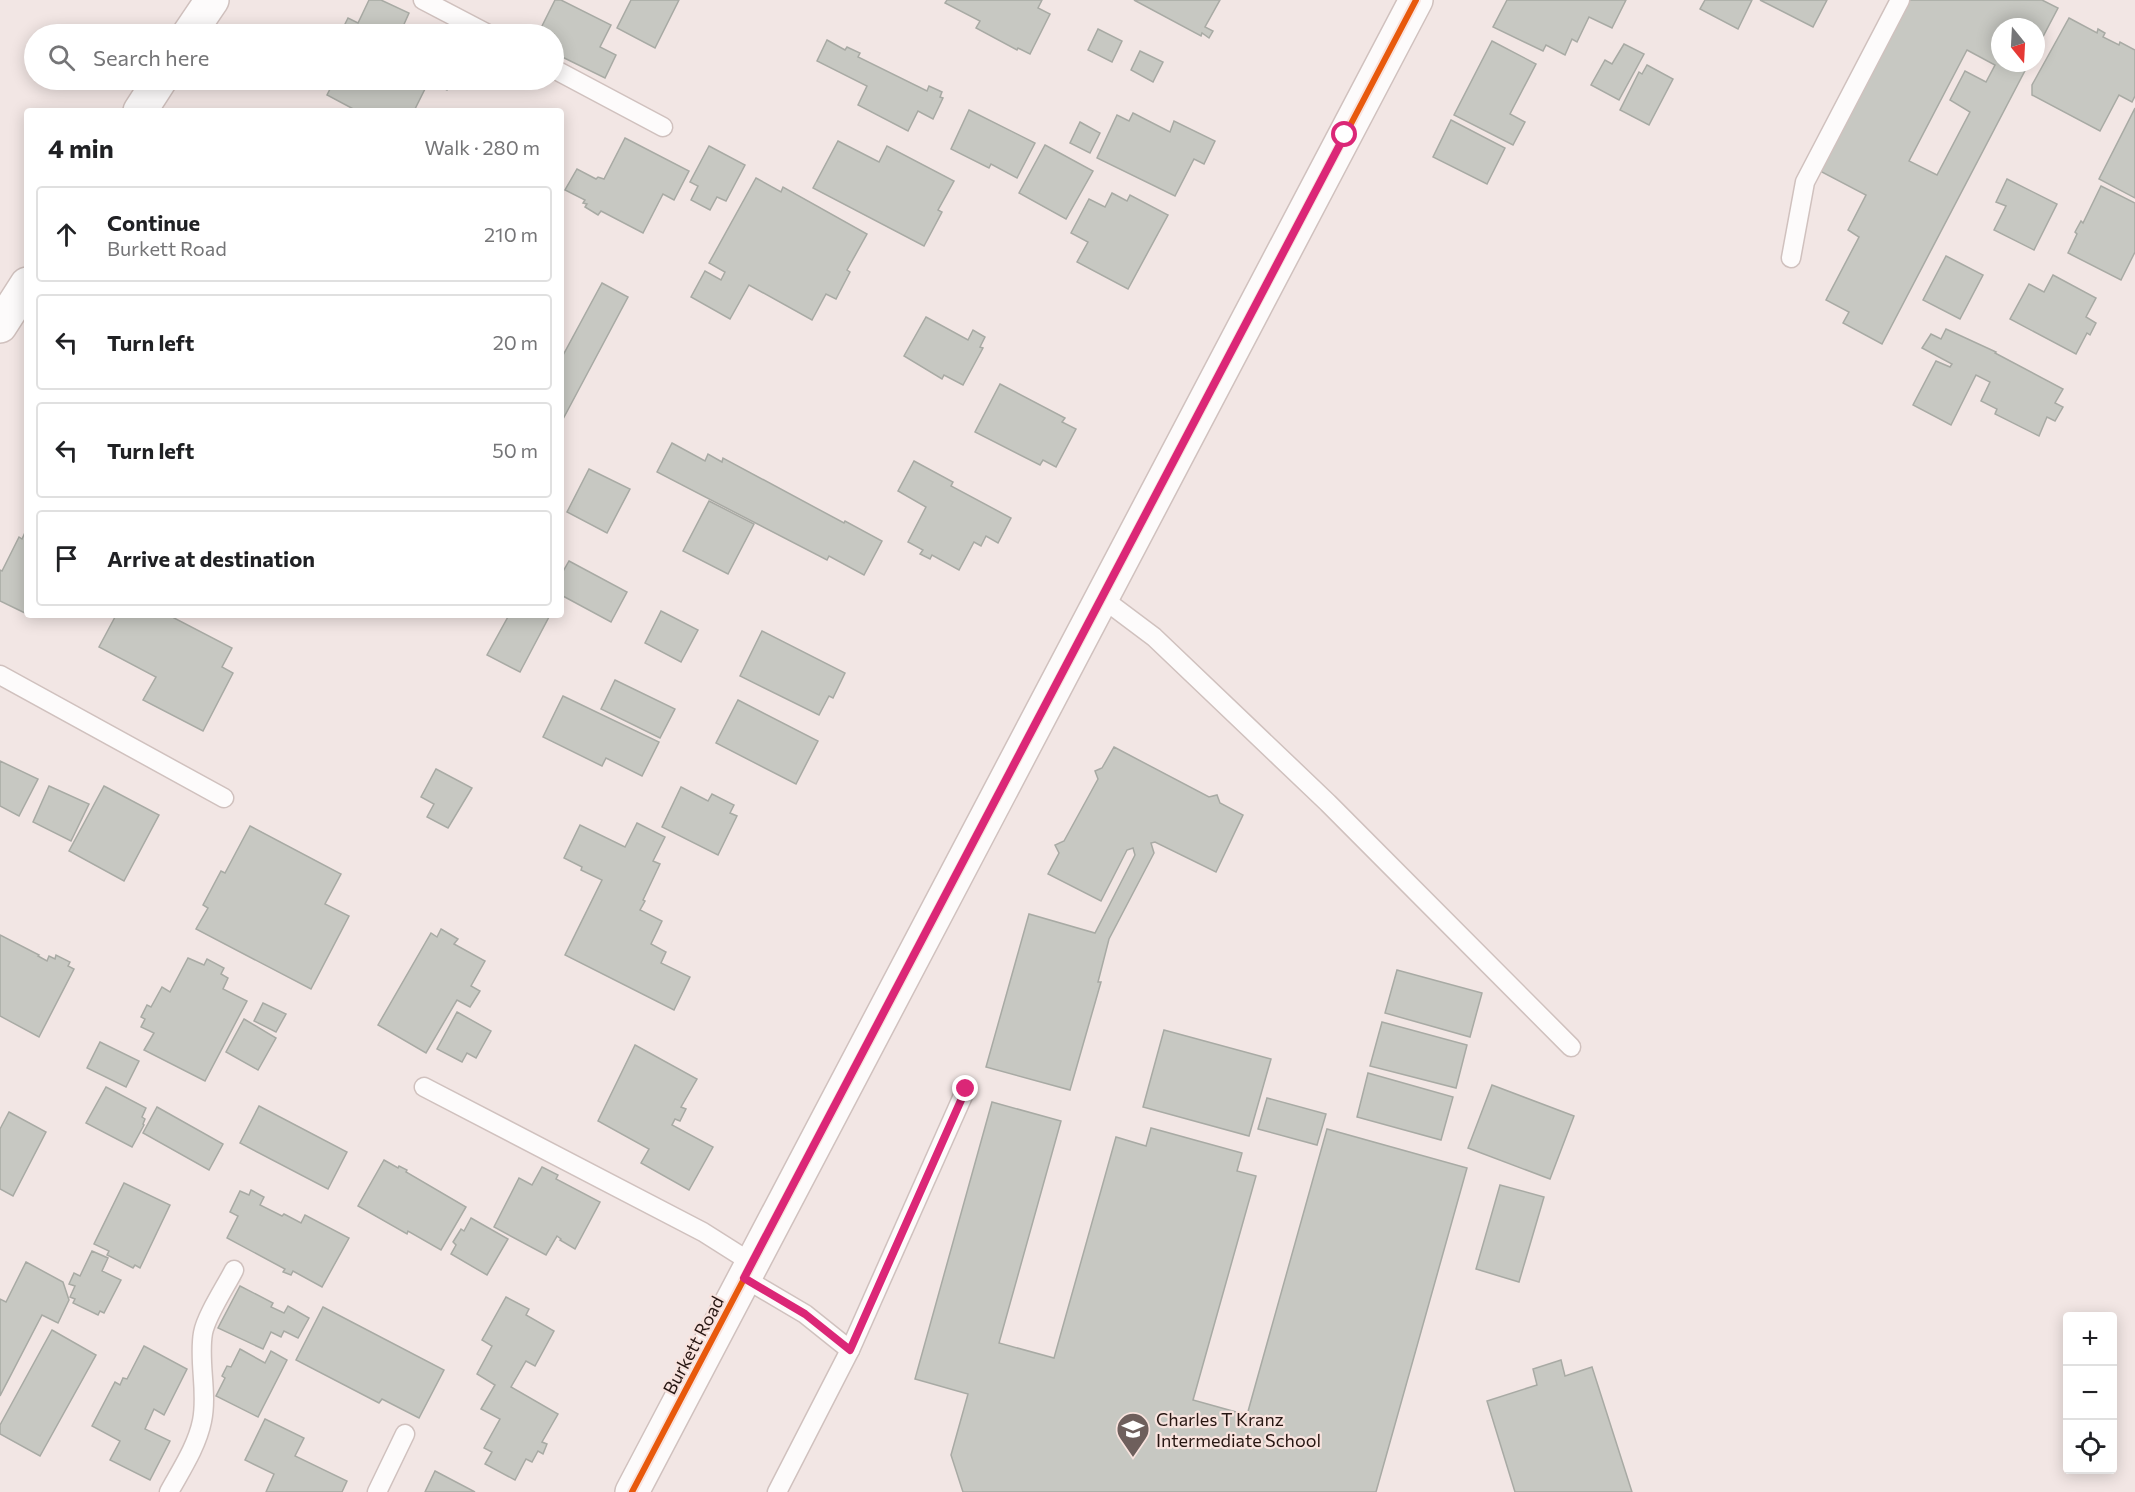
<!DOCTYPE html>
<html lang="en">
<head>
<meta charset="utf-8">
<style>
	body { margin:0; font-family:Commissioner,sans-serif; background:#f2f2f2; color:#202124 }
	.controls { position:absolute; right:18px; bottom:18px; display:grid; overflow:hidden; border-radius:6px; box-shadow:0 3px 15px #0003 }
	.controls button { width:54px; height:54px; display:grid; place-items:center; padding:0; border:0; border-bottom:2px solid #e0e0e0; background:#fff; color:#202124; font:30px sans-serif }
	.compass { position:absolute; left:1991px; top:18px; width:54px; height:54px; border-radius:50%; background:#fff; box-shadow:0 3px 15px #0003; rotate:162deg }
	.stop { position:absolute; width:18px; height:18px; margin:-14px; border:4px solid #db2777; border-radius:50%; background:#fff }
	.stop.end { background:#db2777; border-color:#fff; box-shadow:0 2px 6px #0008 }
	.list { margin:0; padding:0; list-style:none }
	h2 { display:flex; justify-content:space-between; align-items:center; height:78px; margin:0; padding:0 24px; font-size:26px }
	h2 small { font-size:20px; font-weight:400; color:#757577 }
	.list li { display:grid; grid-template-columns:39px 1fr auto; gap:18px; align-items:center; box-sizing:border-box; height:96px; margin:0 12px 12px; padding:0 12px; border:2px solid #e0e0e0; border-radius:6px }
	.list b { display:block; font-size:22px; white-space:nowrap }
	.list p { margin:0; font-size:20px; white-space:nowrap; color:#757577 }
	.list em { font-size:20px; font-style:normal; color:#757577 }
	.icon { flex:none; width:33px; height:33px; fill:none; stroke:currentColor; stroke-width:2; stroke-linecap:round; stroke-linejoin:round }
	.map { position:relative; flex:none; width:2135px; height:1492px; overflow:hidden }
	.search { position:absolute; background:#fff; box-shadow:0 3px 15px #0003; left:24px; top:24px; width:540px; height:66px; display:flex; align-items:center; gap:15px; box-sizing:border-box; padding:0 21px; border-radius:33px; color:#757577; font-size:22px }
	.panel { position:absolute; background:#fff; box-shadow:0 3px 15px #0003; left:24px; top:108px; width:540px; height:510px; border-radius:6px }
	.map>svg:first-child { display:block }
	.building { fill:#c7c8c2; stroke:#a8aaa4; stroke-width:1.5; fill-rule:evenodd }
	.lines { fill:none; stroke-linecap:round; stroke-linejoin:round }
	.service-casing { stroke:#d0c1be; stroke-width:21 }
	.minor-casing { stroke:#d0c1be; stroke-width:36 }
	.tertiary-casing { stroke:#d0c1be; stroke-width:36 }
	.service { stroke:#fdfbfb; stroke-width:18 }
	.minor { stroke:#fdfbfb; stroke-width:33 }
	.tertiary { stroke:#fdfbfb; stroke-width:33 }
	.cycleway-casing { stroke:#f8e3de; stroke-width:10 }
	.cycleway { stroke:#e8590c; stroke-width:6 }
	.route { stroke:#db2777; stroke-width:8 }
	.labels { text-anchor:middle; dominant-baseline:central; stroke-width:4.5; stroke-linejoin:round; paint-order:stroke }
	.street-label { font-size:18px; fill:#271612; stroke:#f8e3de }
	.poi-label { font-size:18px; fill:#271612; stroke:#f8e3de; text-anchor:start }
</style>
</head>
<body>
<div class="map">
<svg width="2135" height="1492" viewBox="0 0 2135 1492">
	<rect width="100%" height="100%" fill="#f2e6e4"/>
	<!-- building -->
	<g class="building">
		<path d="M369,0H381L409,13L401,31L408,34H340L348,18L358,23Z"/>
		<path d="M555,0H561L611,25L600,47L616,55L605,78L554,53V34H538Z"/>
		<path d="M631,0H679L655,48L617,28Z"/>
		<path d="M947,0H1042L1038,8L1050,14L1030,54L1018,48L1017,50L976,28L980,21L945,3Z"/>
		<path d="M1134,0H1220L1205,27L1213,31L1209,38L1202,33L1201,36Z"/>
		<path d="M1507,0H1626L1612,28L1589,17L1577,42L1572,39L1565,55L1546,45L1543,51L1493,27Z"/>
		<path d="M1705,0H1752L1738,29L1700,9Z"/>
		<path d="M1760,0H1827L1813,27Z"/>
		<path d="M1907,0H2042L2058,8L2036,50V27H2000V63H2029L1882,344L1843,323L1849,312L1826,300L1859,237L1848,230L1866,195L1818,170ZM1967,50L1995,65L1986,82L1965,71L1950,100L1970,112L1937,175L1909,161Z"/>
		<path d="M2069,18L2097,33L2098,29L2105,33L2103,37L2119,45L2120,42L2135,50V96L2132,102L2119,95L2100,131L2032,95V85Z"/>
		<path d="M1098,29L1122,41L1112,62L1088,50Z"/>
		<path d="M827,40L845,50L847,47L860,53L858,57L927,91L929,86L942,92L940,97L943,98L933,119L918,111L908,131L858,105L867,86L817,61Z"/>
		<path d="M1492,41L1536,64L1510,114L1525,122L1513,145L1454,115Z"/>
		<path d="M1624,44L1644,54L1619,100L1591,85L1605,60L1612,64Z"/>
		<path d="M1140,51L1163,62L1153,82L1131,70Z"/>
		<path d="M1647,65L1673,79L1649,125L1620,110L1639,72L1642,74Z"/>
		<path d="M331,80H452L447,90L429,81L414,111H357L327,95L331,87L328,85Z"/>
		<path d="M2135,108V198L2099,179Z"/>
		<path d="M969,110L1035,143L1017,178L991,164L989,168L951,149Z"/>
		<path d="M1133,113L1170,132L1174,121L1215,141L1204,164L1194,159L1175,196L1097,158L1117,115L1129,121Z"/>
		<path d="M1451,120L1505,148L1487,184L1433,157Z"/>
		<path d="M1080,122L1100,133L1090,153L1070,143Z"/>
		<path d="M625,138L689,171L674,200L663,194L643,233L601,211L598,215L585,207L587,204L583,203L585,200L565,190L577,169L596,179L598,177L604,179Z"/>
		<path d="M838,141L879,162L887,146L954,181L938,210L942,212L924,246L813,188Z"/>
		<path d="M1045,145L1093,171L1066,219L1019,193Z"/>
		<path d="M709,146L745,165L726,201L717,197L710,210L691,200L698,186L690,182Z"/>
		<path d="M756,178L781,192L783,187L867,234L847,270L850,272L836,299L826,294L812,320L749,285L730,319L691,297L705,271L721,280L725,272L709,263Z"/>
		<path d="M2007,179L2057,204L2034,250L1994,230L2006,206L1996,202Z"/>
		<path d="M2101,186L2135,203V252L2121,280L2068,253L2077,234L2075,232L2081,221L2083,223Z"/>
		<path d="M1112,193L1127,201L1130,195L1168,215L1128,289L1077,262L1088,242L1071,233L1089,199L1105,207Z"/>
		<path d="M1946,256L1983,275L1960,319L1923,300Z"/>
		<path d="M2053,275L2096,298L2086,317L2096,323L2090,335L2087,333L2076,354L2010,319L2029,284L2044,292Z"/>
		<path d="M602,283L628,297L562,421L561,359Z"/>
		<path d="M926,317L968,340L973,330L985,337L980,347L983,348L963,385L944,375L942,379L904,356Z"/>
		<path d="M1946,329L1996,352L1995,353L2063,389L2055,403L2063,407L2055,421L2047,417L2039,436L1995,414L1997,409L1981,401L1990,382L1976,375L1951,425L1913,405L1936,361L1950,367L1952,364L1922,348L1931,334L1941,339Z"/>
		<path d="M1000,384L1065,418L1062,422L1076,429L1056,467L1043,460L1040,465L975,432Z"/>
		<path d="M672,443L705,461L708,454L722,462L723,458L844,523L845,521L882,541L864,575L829,556L827,560L657,472Z"/>
		<path d="M914,461L953,482L951,486L1011,518L998,543L986,536L981,546L974,542L959,570L932,555L930,559L920,554L923,550L908,542L926,507L898,491Z"/>
		<path d="M589,469L630,489L607,533L567,512Z"/>
		<path d="M709,501L754,524L728,574L683,551Z"/>
		<path d="M27,528V614L0,601V570L2,571L19,537L22,539Z"/>
		<path d="M569,561L627,592L611,622L561,595V575Z"/>
		<path d="M661,611L698,630L681,662L645,643Z"/>
		<path d="M110,615H176L174,618L232,648L222,667L233,673L203,731L143,700L156,677L99,647L115,617Z"/>
		<path d="M509,615H550L520,672L487,655Z"/>
		<path d="M762,631L845,673L833,698L829,696L819,715L740,676Z"/>
		<path d="M615,680L675,709L660,738L601,709Z"/>
		<path d="M563,696L659,742L642,776L606,758L602,766L543,737Z"/>
		<path d="M738,700L818,741L796,784L716,743Z"/>
		<path d="M1114,747L1209,797L1217,795L1220,803L1243,815L1216,872L1155,842L1151,843L1154,853L1109,939L1098,982H1101L1070,1090L986,1067L1029,914L1095,933L1135,855L1133,848L1127,850L1101,901L1048,874L1059,853L1055,845L1064,841L1098,779L1095,771L1102,768Z"/>
		<path d="M0,761L38,779L19,816L0,806Z"/>
		<path d="M436,769L472,788L448,828L427,817L434,804L421,797Z"/>
		<path d="M49,786L89,804L71,841L33,822Z"/>
		<path d="M104,786L159,815L124,881L69,851Z"/>
		<path d="M681,787L708,801L712,794L734,805L730,813L737,816L718,855L662,827Z"/>
		<path d="M637,823L665,837L653,861L660,864L643,900L645,901L640,910L662,921L651,944L666,952L661,963L690,977L674,1010L565,955L602,880L581,870L582,867L564,858L580,825L625,847Z"/>
		<path d="M250,826L341,874L325,904L349,916L311,989L196,929L208,908L203,905L221,871L225,873Z"/>
		<path d="M441,929L458,939L454,944L485,961L471,986L480,991L470,1007L457,1000L426,1053L378,1025L431,933L437,937Z"/>
		<path d="M0,935L39,955L38,956L47,961L49,956L55,959L56,955L70,962L68,966L74,969L39,1037L0,1016Z"/>
		<path d="M188,958L204,965L207,959L224,968L221,974L228,978L223,989L247,1001L205,1081L144,1050L154,1033L141,1027L145,1019L141,1017L147,1005L151,1007L162,987L170,992Z"/>
		<path d="M1397,970L1482,993L1470,1037L1385,1013Z"/>
		<path d="M263,1003L286,1014L276,1032L254,1021Z"/>
		<path d="M457,1012L491,1031L476,1058L467,1053L462,1062L437,1049Z"/>
		<path d="M244,1019L276,1038L258,1070L226,1052Z"/>
		<path d="M1382,1022L1467,1045L1456,1088L1370,1066Z"/>
		<path d="M1164,1030L1271,1059L1249,1136L1143,1107Z"/>
		<path d="M100,1042L139,1061L126,1087L87,1068Z"/>
		<path d="M635,1045L697,1079L681,1107L686,1109L680,1121L675,1119L672,1125L713,1147L689,1190L641,1163L649,1149L598,1121Z"/>
		<path d="M1368,1073L1453,1097L1441,1140L1357,1117Z"/>
		<path d="M1492,1085L1574,1116L1550,1179L1468,1148Z"/>
		<path d="M106,1087L146,1108L142,1117L145,1119L143,1124L144,1125L132,1147L86,1123Z"/>
		<path d="M1267,1098L1326,1114L1317,1145L1258,1129Z"/>
		<path d="M992,1102L1061,1121L999,1343L1054,1358L1116,1137L1146,1146L1151,1128L1242,1153L1237,1171L1256,1176L1193,1400L1247,1415L1327,1129L1467,1168L1376,1492H963L951,1455L968,1394L915,1379Z"/>
		<path d="M259,1106L347,1152L328,1189L240,1143Z"/>
		<path d="M157,1107L223,1144L209,1170L143,1133Z"/>
		<path d="M9,1112L46,1132L13,1196L0,1189V1129Z"/>
		<path d="M384,1160L398,1168L399,1166L407,1170L406,1172L466,1207L441,1250L408,1231L407,1234L358,1206Z"/>
		<path d="M542,1167L558,1175L556,1179L600,1202L575,1249L560,1240L561,1239L557,1236L546,1255L494,1227L519,1178L532,1185Z"/>
		<path d="M124,1183L170,1205L140,1268L135,1265L133,1268L107,1255L109,1251L94,1244Z"/>
		<path d="M1500,1185L1544,1197L1519,1282L1476,1269Z"/>
		<path d="M251,1190L264,1197L260,1205L282,1216L284,1214L301,1223L305,1215L349,1238L322,1287L293,1271L291,1275L283,1272L285,1269L227,1238L238,1216L230,1212L240,1191L249,1195Z"/>
		<path d="M471,1218L508,1239L487,1275L451,1254L456,1245L453,1242L461,1229L464,1231Z"/>
		<path d="M92,1251L108,1258L102,1271L121,1280L104,1313L100,1311L98,1315L73,1303L75,1299L70,1297L75,1286L69,1284L74,1273L80,1276Z"/>
		<path d="M26,1262L63,1282L69,1300L58,1323L42,1315L0,1396V1299L6,1302Z"/>
		<path d="M240,1286L273,1303L271,1307L284,1313L288,1306L309,1318L298,1338L284,1331L281,1337L271,1332L263,1349L218,1328Z"/>
		<path d="M506,1297L529,1309L526,1315L554,1331L535,1366L526,1361L511,1387L558,1414L542,1442L547,1444L543,1454L538,1451L532,1462L526,1459L515,1480L485,1464L492,1452L484,1448L500,1419L481,1409L495,1385L477,1374L492,1346L482,1340Z"/>
		<path d="M323,1307L444,1370L419,1418L382,1399L379,1403L296,1360Z"/>
		<path d="M52,1330L96,1355L40,1456L0,1434V1425Z"/>
		<path d="M144,1346L187,1369L164,1415L154,1409L145,1429L170,1441L150,1480L110,1460L120,1441L92,1426L115,1382L120,1385L123,1378L127,1379Z"/>
		<path d="M240,1349L265,1363L271,1351L287,1360L258,1417L216,1396L225,1378L222,1376L227,1366L231,1367Z"/>
		<path d="M1561,1360L1565,1376L1592,1367L1632,1492H1515L1487,1401L1537,1385L1533,1369Z"/>
		<path d="M265,1419L304,1438L295,1456L347,1481L342,1492H266L274,1474L245,1460Z"/>
		<path d="M435,1471L475,1492H425Z"/>
	</g>
	<g class="lines">
		<defs>
			<g id="service">
				<path d="M423,0L488,34"/>
				<path d="M554,69L663,127"/>
				<path d="M1791,258L1805,182L1900,0"/>
				<path d="M1102,598L1154,637L1328,803L1571,1047"/>
				<path d="M0,675L224,798"/>
				<path d="M424,1087L703,1232L752,1263"/>
				<path d="M744,1278L805,1314L850,1350L777,1492"/>
				<path d="M850,1350L966,1089"/>
				<path d="M169,1492C181,1470 197,1446 202,1421C208,1392 198,1361 203,1333C206,1316 226,1286 234,1270"/>
				<path d="M377,1492L405,1434"/>
			</g>
			<path id="minor" d="M632,1492L1416,0"/>
			<g id="tertiary">
				<path d="M189,34L212,0"/>
				<path d="M140,111L160,80"/>
				<path d="M0,326L27,284"/>
			</g>
		</defs>
		<!-- service casing -->
		<use href="#service" class="service-casing"/>
		<!-- minor casing -->
		<use href="#minor" class="minor-casing"/>
		<!-- tertiary casing -->
		<use href="#tertiary" class="tertiary-casing"/>
		<!-- service -->
		<use href="#service" class="service"/>
		<!-- minor -->
		<use href="#minor" class="minor"/>
		<!-- tertiary -->
		<use href="#tertiary" class="tertiary"/>
		<defs>
			<path id="cycleway" d="M632,1492L1416,0"/>
		</defs>
		<!-- cycleway casing -->
		<use href="#cycleway" class="cycleway-casing"/>
		<!-- cycleway -->
		<use href="#cycleway" class="cycleway"/>
	</g>
	<g class="lines">
		<!-- route -->
		<path class="route" d="M966,1089L850,1350L805,1314L744,1278L1345,135"/>
	</g>
	<!-- icons -->
	<defs>
		<symbol id="school-pin" viewBox="-11 -11 22 30"><path d="M0 17L-7.5 6A9.5 9.5 0 1 1 7.5 6Z" fill="#6e5f5c" stroke="#f8e3de"/><path d="M0-5L7-2L0 1L-7-2ZM-4 1L0 2.5L4 1V4Q0 6-4 4Z" fill="#fff"/></symbol>
	</defs>
	<g fill-rule="evenodd">
		<use href="#school-pin" x="1114" y="1410" width="38" height="52"/>
	</g>
	<g class="labels">
		<!-- street labels -->
		<g class="street-label">
			<text transform="translate(693 1345) rotate(-62)">Burkett Road</text>
		</g>
		<!-- poi labels -->
		<g class="poi-label">
			<text x="1156" y="1419">Charles T Kranz<tspan x="1156" dy="21">Intermediate School</tspan></text>
		</g>
	</g>
</svg>
<div class="controls">
<button>+</button>
<button>−</button>
<button><svg class="icon" aria-label="locate" viewBox="0 0 24 24"><circle cx="12" cy="12" r="6"/><path d="M12 2v4M12 18v4M2 12h4M18 12h4"/></svg></button>
</div>
<svg class="compass" viewBox="-18 -18 36 36"><path d="M0-13l5 13h-10z" fill="#e53935"/><path d="M0 13l5-13h-10z" fill="#757577"/></svg>
<div class="stop" style="left:1345px;top:135px"></div>
<div class="stop end" style="left:966px;top:1089px"></div>
<div class="search"><svg class="icon" aria-label="search" viewBox="0 0 24 24"><circle cx="10" cy="10" r="6"/><path d="M15 15l6 6"/></svg>Search here</div>
<section class="panel">
<h2>4 min<small>Walk · 280 m</small></h2>
<ul class="list">
<li><svg class="icon" aria-label="ahead" viewBox="0 0 24 24"><path d="M12 20V5M6 11l6-6 6 6"/></svg><div><b>Continue</b><p>Burkett Road</p></div><em>210 m</em></li>
<li><svg class="icon" aria-label="left" viewBox="0 0 24 24"><path d="M17 20v-9H6M10 6l-5 5 5 5"/></svg><div><b>Turn left</b></div><em>20 m</em></li>
<li><svg class="icon" aria-label="left" viewBox="0 0 24 24"><path d="M17 20v-9H6M10 6l-5 5 5 5"/></svg><div><b>Turn left</b></div><em>50 m</em></li>
<li><svg class="icon" aria-label="arrive" viewBox="0 0 24 24"><path d="M6 21V4h12l-3 4 3 4H6"/></svg><div><b>Arrive at destination</b></div></li>
</ul>
</section>
</div>
</body>
</html>
